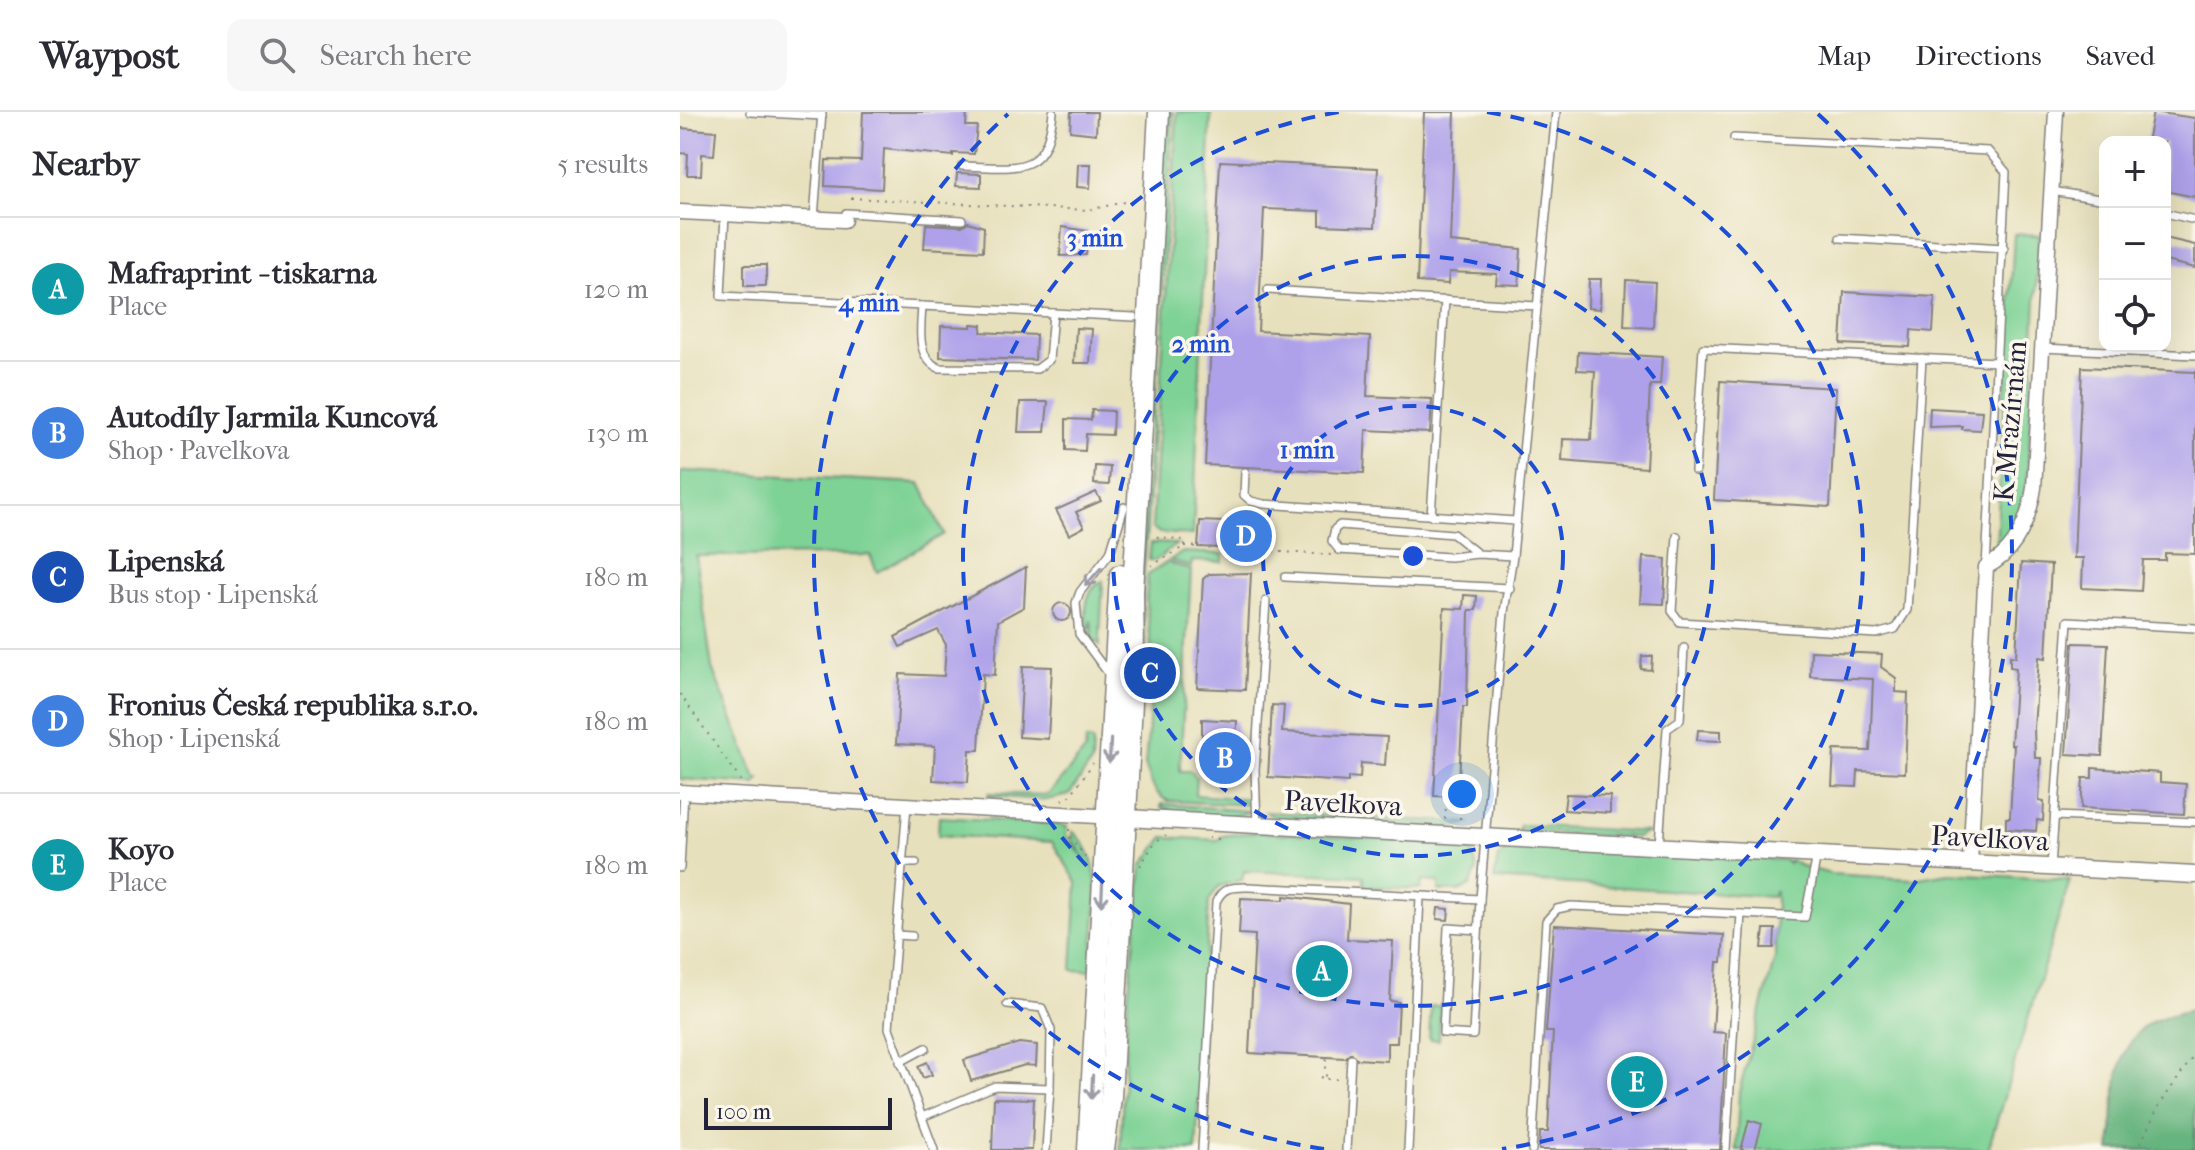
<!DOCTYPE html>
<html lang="en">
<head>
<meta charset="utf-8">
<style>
	body { margin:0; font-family:"IM FELL French Canon",serif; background:#f7f7f7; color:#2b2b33 }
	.controls { position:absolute; right:24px; top:24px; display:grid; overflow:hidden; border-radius:16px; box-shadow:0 8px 32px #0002 }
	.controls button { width:72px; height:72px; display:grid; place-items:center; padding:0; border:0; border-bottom:2px solid #e1e1e2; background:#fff; color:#2b2b33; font:40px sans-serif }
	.scale { position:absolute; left:24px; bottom:20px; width:188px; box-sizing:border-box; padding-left:8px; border:4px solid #22223b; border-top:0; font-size:22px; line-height:28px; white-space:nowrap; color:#22223b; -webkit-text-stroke:6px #fbf7ec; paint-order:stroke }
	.you { position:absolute; left:782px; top:682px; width:28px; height:28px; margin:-20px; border:6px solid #fff; border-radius:50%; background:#1a73e8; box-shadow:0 0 0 12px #1a73e833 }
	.badge { display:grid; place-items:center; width:52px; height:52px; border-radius:50%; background:#d93025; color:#fff; font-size:26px; font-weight:700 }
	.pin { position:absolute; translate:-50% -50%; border:4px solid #fff; box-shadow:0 2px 8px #0006 }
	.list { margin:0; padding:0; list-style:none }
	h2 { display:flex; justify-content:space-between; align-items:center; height:104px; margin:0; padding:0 32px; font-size:34px }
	h2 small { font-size:26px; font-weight:400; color:#7c7c81 }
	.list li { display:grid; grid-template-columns:52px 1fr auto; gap:24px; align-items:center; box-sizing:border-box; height:144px; padding:0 32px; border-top:2px solid #e1e1e2 }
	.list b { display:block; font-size:30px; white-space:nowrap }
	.list p { margin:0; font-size:26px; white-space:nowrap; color:#7c7c81 }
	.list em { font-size:26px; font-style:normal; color:#7c7c81 }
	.icon { flex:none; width:44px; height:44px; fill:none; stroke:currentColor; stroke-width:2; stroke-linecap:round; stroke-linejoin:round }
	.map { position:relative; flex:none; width:1515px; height:1038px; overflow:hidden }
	header { display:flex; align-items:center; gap:48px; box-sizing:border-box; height:112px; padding:0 40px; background:#fff; border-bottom:2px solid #e1e1e2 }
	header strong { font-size:38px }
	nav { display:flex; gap:44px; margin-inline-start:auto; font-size:28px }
	.search { width:560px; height:72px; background:#f7f7f7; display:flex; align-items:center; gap:20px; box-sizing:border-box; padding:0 28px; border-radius:16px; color:#7c7c81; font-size:30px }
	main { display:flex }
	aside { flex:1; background:#fff }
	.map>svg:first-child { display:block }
	.green { fill:#7ed295; stroke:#507a68; stroke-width:2 }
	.forest { fill:#66b47e; stroke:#446b5c; stroke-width:2 }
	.building { fill:#aea1ea }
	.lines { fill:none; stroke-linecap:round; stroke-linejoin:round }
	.service-casing { stroke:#84817c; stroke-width:10 }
	.minor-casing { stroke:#84817c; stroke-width:17 }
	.tertiary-casing { stroke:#84817c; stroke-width:19 }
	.primary-casing { stroke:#84817c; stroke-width:23 }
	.path { stroke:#84817c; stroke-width:2; stroke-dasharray:2 6; stroke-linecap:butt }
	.service { stroke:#fff; stroke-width:7 }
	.minor { stroke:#fff; stroke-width:14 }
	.tertiary { stroke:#fff; stroke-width:16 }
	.primary { stroke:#fff; stroke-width:20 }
	.oneway { stroke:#9c9ca7 }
	.ring { fill:none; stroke:#1d4ed8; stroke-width:4; stroke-dasharray:14 10 }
	.labels { text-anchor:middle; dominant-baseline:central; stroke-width:7; stroke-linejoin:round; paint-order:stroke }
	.street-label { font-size:28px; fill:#22223b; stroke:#fbf7ec }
	.centre { fill:#1d4ed8; stroke:#fbf7ec; stroke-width:4 }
	.ring-label { font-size:24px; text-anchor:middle; font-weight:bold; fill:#1d4ed8; stroke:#fbf7ec; stroke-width:7; stroke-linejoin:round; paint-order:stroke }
</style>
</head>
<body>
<header>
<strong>Waypost</strong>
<div class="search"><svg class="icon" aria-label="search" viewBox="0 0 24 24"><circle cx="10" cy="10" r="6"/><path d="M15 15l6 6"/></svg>Search here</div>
<nav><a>Map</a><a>Directions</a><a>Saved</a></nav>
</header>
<main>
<aside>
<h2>Nearby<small>5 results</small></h2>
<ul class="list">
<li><span class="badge" style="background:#0f9aa8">A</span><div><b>Mafraprint - tiskarna</b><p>Place</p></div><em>120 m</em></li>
<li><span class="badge" style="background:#3f7fe0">B</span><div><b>Autodíly Jarmila Kuncová</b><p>Shop · Pavelkova</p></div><em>130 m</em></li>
<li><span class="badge" style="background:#1a4fb4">C</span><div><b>Lipenská</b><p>Bus stop · Lipenská</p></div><em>180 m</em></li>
<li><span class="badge" style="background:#3f7fe0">D</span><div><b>Fronius Česká republika s.r.o.</b><p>Shop · Lipenská</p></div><em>180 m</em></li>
<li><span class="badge" style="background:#0f9aa8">E</span><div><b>Koyo</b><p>Place</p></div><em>180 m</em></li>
</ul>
</aside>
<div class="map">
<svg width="1515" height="1038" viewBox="0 0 1515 1038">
	<rect width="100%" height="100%" fill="#fbf7ec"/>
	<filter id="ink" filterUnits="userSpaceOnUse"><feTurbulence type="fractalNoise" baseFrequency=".0125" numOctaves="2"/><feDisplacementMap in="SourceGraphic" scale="16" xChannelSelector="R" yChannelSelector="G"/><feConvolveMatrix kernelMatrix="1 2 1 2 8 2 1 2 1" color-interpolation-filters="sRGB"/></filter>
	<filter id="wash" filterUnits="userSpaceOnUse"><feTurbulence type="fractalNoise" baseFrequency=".006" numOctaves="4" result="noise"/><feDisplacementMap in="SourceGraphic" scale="32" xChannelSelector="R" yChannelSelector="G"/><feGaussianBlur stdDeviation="1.8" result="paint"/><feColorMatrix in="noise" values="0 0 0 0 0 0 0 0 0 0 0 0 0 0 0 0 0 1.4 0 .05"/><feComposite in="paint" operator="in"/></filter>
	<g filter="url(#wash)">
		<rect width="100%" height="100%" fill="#e7e0bc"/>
		<!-- green -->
		<g class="green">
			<path d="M487,0H493L462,493L468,557L460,487Z"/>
			<path d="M497,0H531L513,423L480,421L472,416Z"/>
			<path d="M1334,122L1359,123L1347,379L1328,427L1316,434Z"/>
			<path d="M6,359L240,371L264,422L197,460L190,443L16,444L32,556L76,666L80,667L76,672L0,667V361Z"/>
			<path d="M471,431L497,432L475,449L469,448Z"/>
			<path d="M503,440L543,442V450L512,449L511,455L490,448Z"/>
			<path d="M487,450L511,458L500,659H511L516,665L515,683L573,687L572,693L488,689C471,680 471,667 465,653L474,556L466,492L468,463Z"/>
			<path d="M423,469L420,526V534L408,521H413L411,508L409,520L407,517C405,498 404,477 423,469Z"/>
			<path d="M406,628L413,629L412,650L389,683L366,688L309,684V681L368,683L405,639Z"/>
			<path d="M482,692L570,699C556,709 497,702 481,695Z"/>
			<path d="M586,700L791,711L774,715L594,706Z"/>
			<path d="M259,705L376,712L387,715L386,724L406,748L392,726V719C430,748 413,816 411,859L392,858L397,770L372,730L258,723Z"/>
			<path d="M840,713L969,720L957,725L838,719Z"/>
			<path d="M574,720L778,731L793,741L797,758L790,774L779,779H759V770L742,769L741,777L684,775V764L564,759L562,768L539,774L529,789L516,1038H440L448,886L462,754L484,725L538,728L542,724Z"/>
			<path d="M838,734L1105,748L1109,752L1110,748L1121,754L1151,762L1233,767L1269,761L1390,768L1308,1038H1056L1059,980L1095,846L1096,778L1093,785L814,767L818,745L826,739L837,738Z"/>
			<path d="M751,894H760L759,928L749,927Z"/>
		</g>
		<!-- forest -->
		<path class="forest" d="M1515,897V1038H1430C1436,997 1430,932 1472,910C1485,903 1501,901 1515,897Z"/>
		<g id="blocks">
			<!-- building -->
			<g class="building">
				<path d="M183,0H287L286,14H297L294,42L273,41V44L204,37L202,77L145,74L146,48L181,49Z"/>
				<path d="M391,0H417L416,22L390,19Z"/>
				<path d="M744,0H775L770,130L841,137L839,173L816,172L817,162L769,160L768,172L737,170Z"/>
				<path d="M1473,0L1515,6V85L1485,79V30H1467Z"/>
				<path d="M0,16L36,19L34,43L22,42L21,63H7L8,42L0,41Z"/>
				<path d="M540,49L698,56L695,115L640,113V99L584,97L578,219L690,225L687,284L752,287L750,321L686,318L684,361L525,353Z"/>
				<path d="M398,52H411L410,76L397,75Z"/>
				<path d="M277,61L301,62V75L276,74Z"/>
				<path d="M288,110L304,115L303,139L244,136L246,112L282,114Z"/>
				<path d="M382,115L408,119L406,143L380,144Z"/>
				<path d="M1485,126L1515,133V156L1485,149Z"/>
				<rect x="64" y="153" width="22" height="21"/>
				<path d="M909,167H921L920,197L908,196Z"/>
				<path d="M946,168L975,170L973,216L944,214Z"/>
				<path d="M1164,180L1255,185L1253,220L1231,218L1230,235L1161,232Z"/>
				<path d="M291,212L302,213L301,220L356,223L355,248L260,245L261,214L291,215Z"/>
				<path d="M396,216L412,217L410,251H394Z"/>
				<path d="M898,240L982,245L980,273H970L966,356L882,349L883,327L911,328L915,259L897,258Z"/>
				<path d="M1402,255L1515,260V442L1485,441V448H1463L1461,479L1402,476L1403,446H1394Z"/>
				<path d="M1040,269L1156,276L1150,395L1034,388Z"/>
				<path d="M340,290H368L365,320H338Z"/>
				<path d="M1250,296L1302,299L1300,318L1282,317V314L1249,315Z"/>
				<path d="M412,298L433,299L432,323L406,322L405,339L386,338V307L411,308Z"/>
				<path d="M415,354L430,355L429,373L414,372Z"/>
				<path d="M416,380L421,389L396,400L404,415L389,423L376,398Z"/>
				<path d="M520,409L590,412L589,438L518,435Z"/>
				<path d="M963,445L986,447L984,492L960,491Z"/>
				<path d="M1341,451L1371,453L1366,546L1359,545L1354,616L1355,646H1361L1359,689L1364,690L1363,709L1357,708L1356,719L1326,717V706H1330L1334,633H1331L1336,556L1330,555V544L1336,545Z"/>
				<path d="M346,455L344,495L318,509L315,563L303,562L299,638H290L288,670L253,668L255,634L216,632L220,562L264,564L266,533L258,518L220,535L215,525Z"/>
				<path d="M571,461L565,578L517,576L523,467L529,462Z"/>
				<path d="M784,483L797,484L796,498H789L787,595H783L778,685L754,684L764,496L783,497Z"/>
				<circle cx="382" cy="500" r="9"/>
				<path d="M1393,531L1428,532L1422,644L1386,642Z"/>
				<path d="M1131,539L1202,542L1201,555L1216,566V580L1228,581L1225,661L1178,659L1177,675L1152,674L1154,638L1190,639L1193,567L1130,564Z"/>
				<path d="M962,544H972L971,558L961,557Z"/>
				<path d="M343,554L372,555L368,627L339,625Z"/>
				<path d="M592,593L604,594L602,620L707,625L705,653L681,651L680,666L668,665V670L588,665Z"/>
				<path d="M522,607L557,609L555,664L531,663L533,635L522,634Z"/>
				<path d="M1018,618L1041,619V629L1017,628Z"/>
				<path d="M1412,656L1480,661V670L1506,672L1504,702L1401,696L1403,666H1412Z"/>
				<path d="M886,682L930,684V701L884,698Z"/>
				<path d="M604,784L669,792L667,827L713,829L710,889L719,890L717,931H707V949L677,947L671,941L665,946L569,941L575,823L559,822L561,786L604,788Z"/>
				<path d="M758,796L769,797L768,808L757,807Z"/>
				<path d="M874,813L1044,823L1042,850H1037L1033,920L1046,921L1040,1038H859L860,1020H868L873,920H866Z"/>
				<path d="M1084,817H1095L1094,836H1082Z"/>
				<path d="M339,931L357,933L356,954L345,953L291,969L284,948Z"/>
				<path d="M247,950L252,963L243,966L238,954Z"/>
				<path d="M314,986L354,987L352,1038H312Z"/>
				<path d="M1069,1008L1082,1012L1075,1038H1061Z"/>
			</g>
		</g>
	</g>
	<g filter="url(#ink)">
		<use href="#blocks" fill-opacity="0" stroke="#84817c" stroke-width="2"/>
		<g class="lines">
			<defs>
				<g id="service">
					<path d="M70,0L142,4"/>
					<path d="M1054,26L1308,39L1326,60L1306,455"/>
					<path d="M282,54C336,55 367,66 373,0"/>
					<path d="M1372,79L1425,88"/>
					<path d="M1485,101L1515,108"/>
					<path d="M45,102L41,184L242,194"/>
					<path d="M134,106L142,0"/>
					<path d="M164,108L166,101L282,108"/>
					<path d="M1160,126L1324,136"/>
					<path d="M588,178L857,194"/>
					<path d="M242,194L373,201L369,248L357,257L259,256C235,245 241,216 242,194Z"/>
					<path d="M373,201L454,205"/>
					<path d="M1362,236L1515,243"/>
					<path d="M1015,359L1023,236L1318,250"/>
					<path d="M565,360L564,383L571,389L584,392L836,409"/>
					<path d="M751,404L765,188"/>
					<path d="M997,424L992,499L1000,510L1196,522L1215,517L1227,498L1242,246"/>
					<path d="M798,442L770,445L659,438L652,429L655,417L660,413L773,422L798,442L833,444"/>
					<path d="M605,465L830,476"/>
					<path d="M428,561L399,522L396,491L400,480L430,441L444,395"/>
					<path d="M227,693L209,916L254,1038"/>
					<path d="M1375,704L1515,710"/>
					<path d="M577,713L575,658L586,489"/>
					<path d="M979,733L987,617L1000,608L1004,536"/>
					<path d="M222,751H236"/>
					<path d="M1371,755L1388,509L1515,516"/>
					<path d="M0,756L4,680"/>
					<path d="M798,818L768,816L763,921L793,923L800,787L824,500L833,444L876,0"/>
					<path d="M216,823L232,824"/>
					<path d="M220,950L246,936"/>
					<path d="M242,1005L315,974L370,976L371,918L362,896L327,892"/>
					<path d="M366,1038L370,976"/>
					<path d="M522,1038L536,790C543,774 553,775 569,775L800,787"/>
					<path d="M666,1038L671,947"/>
					<path d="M728,1038L740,785"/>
					<path d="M852,1038L866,809L877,797L891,794L1125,805L1137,743"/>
					<path d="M1046,1038L1061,802"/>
				</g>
				<g id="minor">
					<path d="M0,100L164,108"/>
					<path d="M0,680L434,705"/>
					<path d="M1290,751L1306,455C1336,440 1349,407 1354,376L1376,0"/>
				</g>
				<path id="tertiary" d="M446,706L1515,763"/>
				<g id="primary">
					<path d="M408,1038L440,463"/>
					<path d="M424,1038L431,985L454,553L453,480L479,0"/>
				</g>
			</defs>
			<!-- service casing -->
			<use href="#service" class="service-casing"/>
			<!-- minor casing -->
			<use href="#minor" class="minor-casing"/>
			<!-- tertiary casing -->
			<use href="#tertiary" class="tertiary-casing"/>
			<!-- primary casing -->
			<use href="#primary" class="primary-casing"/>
			<!-- path -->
			<g class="path">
				<path d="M171,86L408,98L444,90"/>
				<path d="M505,434L651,443"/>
				<path d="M471,454L505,434V428L471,424"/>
				<path d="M0,582L61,669"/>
				<path d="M382,688L390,684L413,651"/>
				<path d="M765,707L766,691"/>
				<path d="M780,707L781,687"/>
				<path d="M389,717V724L406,746"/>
				<path d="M528,726L539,727"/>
				<path d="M460,754L475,730L486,723"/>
				<path d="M641,965L646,967V946"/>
				<path d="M647,967H660"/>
				<path d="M1457,1038L1480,992L1515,942"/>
			</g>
			<!-- service -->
			<use href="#service" class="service"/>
			<!-- minor -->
			<use href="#minor" class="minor"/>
			<!-- tertiary -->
			<use href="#tertiary" class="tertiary"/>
			<!-- primary -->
			<use href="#primary" class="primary"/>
		</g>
		<!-- one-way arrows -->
		<defs><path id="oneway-shaft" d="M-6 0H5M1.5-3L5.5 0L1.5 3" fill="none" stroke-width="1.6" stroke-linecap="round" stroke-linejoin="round" transform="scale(2)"/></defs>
		<g class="oneway">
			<use href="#oneway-shaft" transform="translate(413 465) rotate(131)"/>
			<use href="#oneway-shaft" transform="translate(430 639) rotate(93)"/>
			<use href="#oneway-shaft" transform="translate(422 782) rotate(93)"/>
			<use href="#oneway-shaft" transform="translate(412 975) rotate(93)"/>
		</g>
	</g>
	<!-- distance rings -->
	<g class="ring">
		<circle cx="733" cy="444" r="150"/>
		<circle cx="733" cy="444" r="300"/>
		<path d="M807 0A450 450 0 1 1 659 0"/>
		<path d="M644 1037A600 600 0 0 1 328 2M1138 2A600 600 0 0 1 822 1037"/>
	</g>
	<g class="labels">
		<!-- street labels -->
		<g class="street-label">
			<text transform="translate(1330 309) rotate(-85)">K Mrazírnám</text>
			<text transform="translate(663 691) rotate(3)">Pavelkova</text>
			<text transform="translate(1310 726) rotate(3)">Pavelkova</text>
		</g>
	</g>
	<circle cx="733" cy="444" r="12" class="centre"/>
	<g class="ring-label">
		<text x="415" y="134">3 min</text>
		<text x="189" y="199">4 min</text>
		<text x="521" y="240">2 min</text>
		<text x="627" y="346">1 min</text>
	</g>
</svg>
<div class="controls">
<button>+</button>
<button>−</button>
<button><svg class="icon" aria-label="locate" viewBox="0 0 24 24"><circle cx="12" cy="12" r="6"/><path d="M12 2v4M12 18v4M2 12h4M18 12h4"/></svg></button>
</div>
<div class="scale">100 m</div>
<div class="you"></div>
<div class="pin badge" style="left:642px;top:859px;background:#0f9aa8">A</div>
<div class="pin badge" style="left:545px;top:646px;background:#3f7fe0">B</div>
<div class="pin badge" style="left:470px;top:561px;background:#1a4fb4">C</div>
<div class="pin badge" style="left:566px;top:424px;background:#3f7fe0">D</div>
<div class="pin badge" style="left:957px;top:970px;background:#0f9aa8">E</div>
</div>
</main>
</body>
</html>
